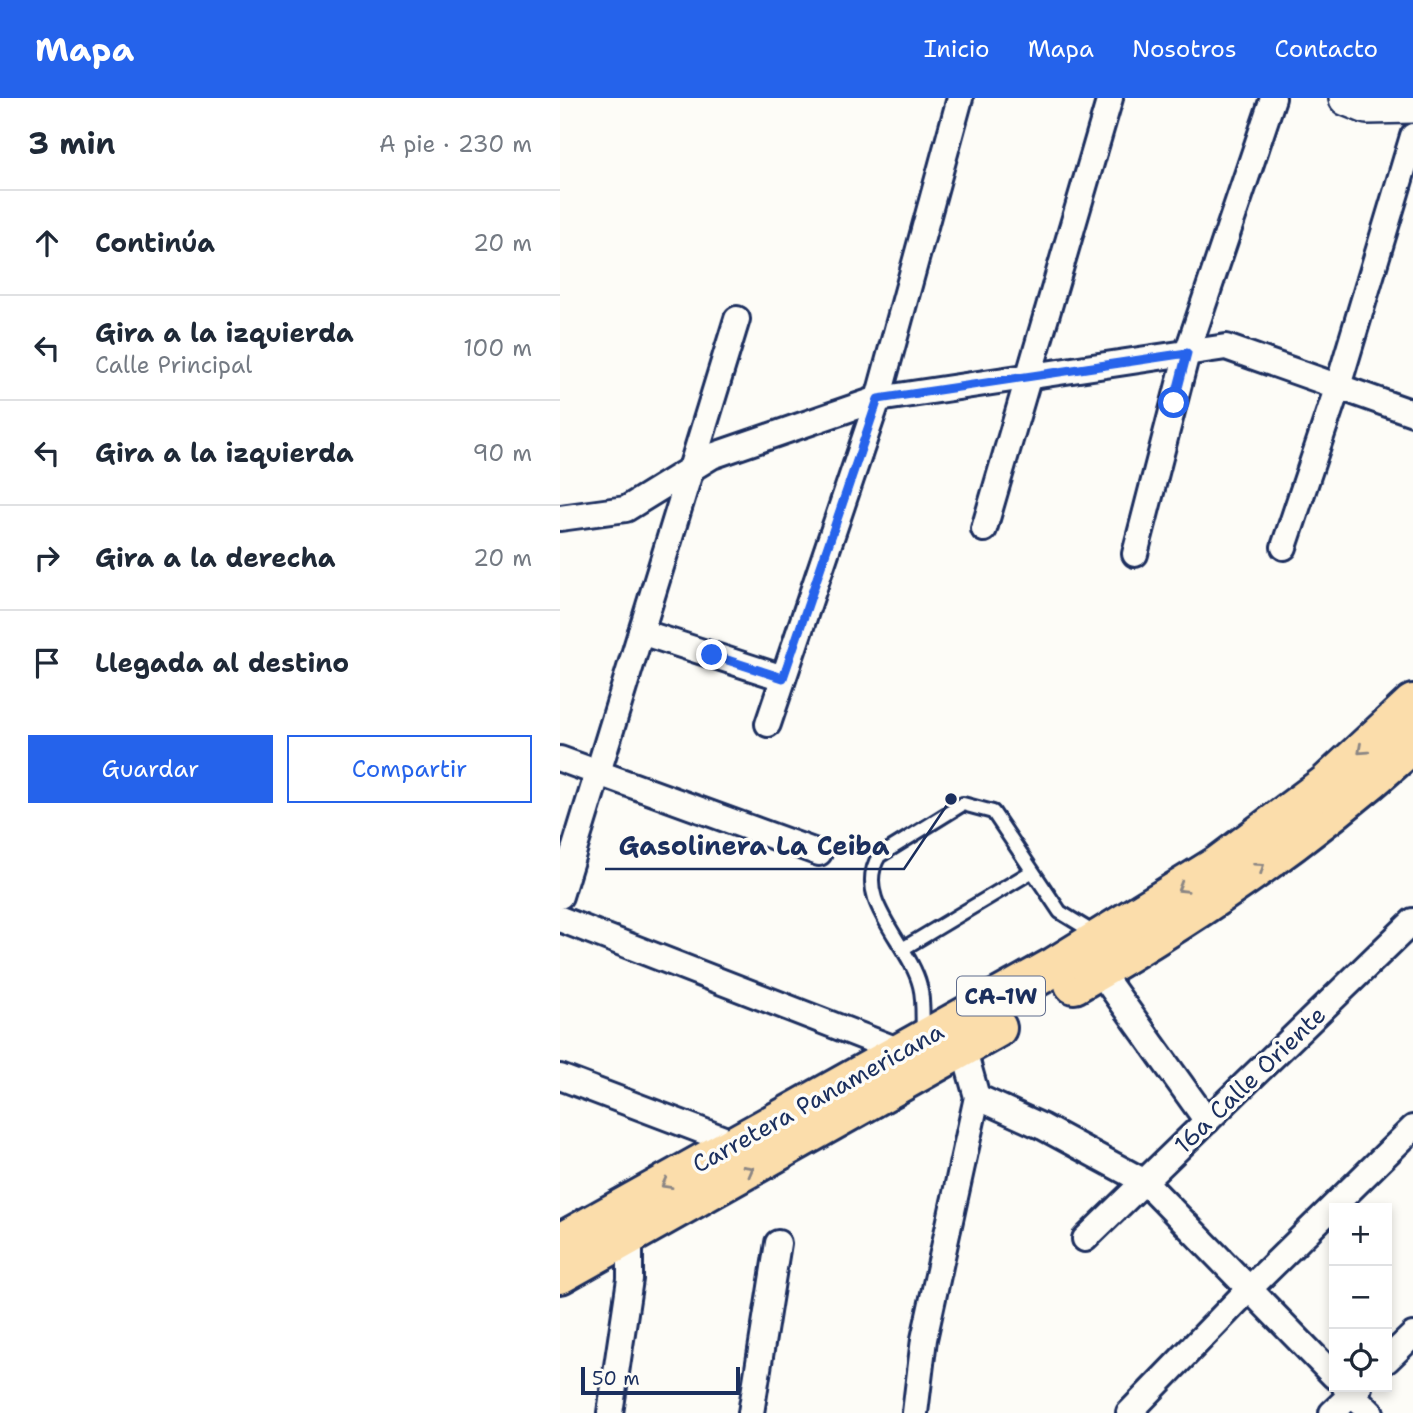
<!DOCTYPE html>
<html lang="es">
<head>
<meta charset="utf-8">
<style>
	body { margin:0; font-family:"Shantell Sans",sans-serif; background:#f6f6f7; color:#1f2937 }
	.controls { position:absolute; right:21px; bottom:21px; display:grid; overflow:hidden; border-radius:0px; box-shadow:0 4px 10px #0003 }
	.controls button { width:63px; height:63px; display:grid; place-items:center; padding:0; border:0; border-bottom:2px solid #e0e1e3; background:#fff; color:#1f2937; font:35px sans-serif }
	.scale { position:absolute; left:21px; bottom:18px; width:159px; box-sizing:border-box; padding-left:7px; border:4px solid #1b2f5e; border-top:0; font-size:19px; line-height:24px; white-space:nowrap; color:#1b2f5e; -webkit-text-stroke:5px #fdfcf7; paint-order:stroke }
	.stop { position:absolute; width:21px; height:21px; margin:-16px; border:5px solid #2563eb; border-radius:50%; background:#fff }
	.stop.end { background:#2563eb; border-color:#fff; box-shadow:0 2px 7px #0008 }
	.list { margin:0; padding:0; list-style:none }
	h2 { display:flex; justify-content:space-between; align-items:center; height:91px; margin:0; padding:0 28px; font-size:30px }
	h2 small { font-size:23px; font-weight:400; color:#747a83 }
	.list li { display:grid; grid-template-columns:46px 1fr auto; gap:21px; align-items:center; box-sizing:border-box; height:105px; padding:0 28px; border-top:2px solid #e0e1e3 }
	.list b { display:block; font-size:26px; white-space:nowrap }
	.list p { margin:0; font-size:23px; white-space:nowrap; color:#747a83 }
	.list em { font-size:23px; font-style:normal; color:#747a83 }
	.actions { display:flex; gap:14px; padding:21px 28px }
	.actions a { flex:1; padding:16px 0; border:2px solid #2563eb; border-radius:0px; text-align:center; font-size:24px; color:#2563eb }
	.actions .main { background:#2563eb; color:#fff }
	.icon { flex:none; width:38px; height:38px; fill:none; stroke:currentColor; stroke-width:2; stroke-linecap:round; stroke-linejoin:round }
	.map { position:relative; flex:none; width:853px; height:1315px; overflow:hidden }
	header { display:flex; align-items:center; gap:42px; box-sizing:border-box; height:98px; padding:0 35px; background:#2563eb; color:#fff }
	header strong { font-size:33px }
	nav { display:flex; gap:38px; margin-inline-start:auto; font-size:24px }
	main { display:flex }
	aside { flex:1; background:#fff }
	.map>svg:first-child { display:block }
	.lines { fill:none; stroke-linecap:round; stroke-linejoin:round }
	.lane-casing { stroke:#1b2f5e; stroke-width:18 }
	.street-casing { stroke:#1b2f5e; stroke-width:30 }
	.secondary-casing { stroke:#1b2f5e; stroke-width:40 }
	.highway-casing { stroke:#1b2f5e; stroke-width:44 }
	.lane { stroke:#fdfcf7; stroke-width:12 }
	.street { stroke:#fdfcf7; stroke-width:24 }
	.secondary { stroke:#fdfcf7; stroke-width:35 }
	.highway { stroke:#fbddab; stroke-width:38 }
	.oneway { stroke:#8b8684 }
	.route { stroke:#2563eb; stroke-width:9 }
	.labels { text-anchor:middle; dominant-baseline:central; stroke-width:7; stroke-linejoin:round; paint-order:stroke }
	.shield { fill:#fdfcf7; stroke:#5f6c8c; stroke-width:2 }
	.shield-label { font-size:23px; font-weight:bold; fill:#1b2f5e }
	.street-label { font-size:24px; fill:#1b2f5e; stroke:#fdfcf7 }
	.leader { fill:none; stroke:#1b2f5e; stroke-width:2.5 }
	.callout-dot { fill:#1b2f5e; stroke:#fdfcf7; stroke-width:2.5 }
	.callout-label { font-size:26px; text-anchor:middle; font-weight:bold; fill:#1b2f5e; stroke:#fdfcf7; stroke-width:7; stroke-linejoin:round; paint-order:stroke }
</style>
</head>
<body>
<header>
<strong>Mapa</strong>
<nav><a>Inicio</a><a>Mapa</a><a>Nosotros</a><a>Contacto</a></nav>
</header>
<main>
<aside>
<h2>3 min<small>A pie · 230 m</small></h2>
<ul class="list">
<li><svg class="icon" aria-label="ahead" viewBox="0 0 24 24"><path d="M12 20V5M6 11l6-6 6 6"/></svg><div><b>Continúa</b></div><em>20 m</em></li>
<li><svg class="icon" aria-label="left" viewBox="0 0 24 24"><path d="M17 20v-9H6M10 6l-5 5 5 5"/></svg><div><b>Gira a la izquierda</b><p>Calle Principal</p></div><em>100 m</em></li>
<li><svg class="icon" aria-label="left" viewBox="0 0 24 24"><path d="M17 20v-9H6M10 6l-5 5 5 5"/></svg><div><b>Gira a la izquierda</b></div><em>90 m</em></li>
<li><svg class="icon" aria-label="right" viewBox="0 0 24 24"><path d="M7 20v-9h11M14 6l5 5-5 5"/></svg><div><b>Gira a la derecha</b></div><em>20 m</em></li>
<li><svg class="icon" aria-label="arrive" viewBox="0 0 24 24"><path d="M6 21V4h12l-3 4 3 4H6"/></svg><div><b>Llegada al destino</b></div></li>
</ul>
<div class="actions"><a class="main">Guardar</a><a>Compartir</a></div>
</aside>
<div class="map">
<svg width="853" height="1315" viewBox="0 0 853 1315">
	<rect width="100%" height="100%" fill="#fdfcf7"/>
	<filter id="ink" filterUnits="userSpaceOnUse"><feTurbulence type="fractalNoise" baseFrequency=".0143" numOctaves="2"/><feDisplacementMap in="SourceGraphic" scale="14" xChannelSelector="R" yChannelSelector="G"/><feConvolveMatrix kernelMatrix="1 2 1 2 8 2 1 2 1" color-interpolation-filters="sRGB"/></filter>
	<g filter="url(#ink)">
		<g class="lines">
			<defs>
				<g id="lane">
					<path d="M344,850L471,774"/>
					<path d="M363,938C362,922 364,903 360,888C350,846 292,801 319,758L403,706L433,714L500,814L536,836"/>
				</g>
				<g id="street">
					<path d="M0,420L66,411L152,358L318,301L666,249L853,315"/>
					<path d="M424,431L550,0"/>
					<path d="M724,449L778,288L853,38"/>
					<path d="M575,456L627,255L713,0"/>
					<path d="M81,534L223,580"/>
					<path d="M208,626L318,301L400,0"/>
					<path d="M0,661L259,755"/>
					<path d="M0,798L177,221"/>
					<path d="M0,821L340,953"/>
					<path d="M539,872L647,1023"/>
					<path d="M0,979L177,1046"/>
					<path d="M417,999L483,1029L585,1084L774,1278"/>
					<path d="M525,1141L853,823"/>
					<path d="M827,1262L853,1237"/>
					<path d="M785,1289L811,1315"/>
					<path d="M50,1315L70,1181V1137"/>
					<path d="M191,1315L218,1145"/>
					<path d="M355,1315L364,1241L417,999L403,949"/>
					<path d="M569,1315L689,1191L853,1030"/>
					<path d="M772,1315L799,1289"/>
				</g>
				<path id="secondary" d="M787,0L807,8L853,7"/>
				<g id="highway">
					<path d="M514,886C636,817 749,739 853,645"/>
					<path d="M0,1145L496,868L659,767L767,686L853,606"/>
					<path d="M0,1176L437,930"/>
				</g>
			</defs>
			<!-- lane casing -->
			<use href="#lane" class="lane-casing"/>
			<!-- street casing -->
			<use href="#street" class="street-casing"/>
			<!-- secondary casing -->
			<use href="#secondary" class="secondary-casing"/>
			<!-- highway casing -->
			<use href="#highway" class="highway-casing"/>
			<!-- lane -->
			<use href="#lane" class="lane"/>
			<!-- street -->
			<use href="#street" class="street"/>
			<!-- secondary -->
			<use href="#secondary" class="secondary"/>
			<!-- highway -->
			<use href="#highway" class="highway"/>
		</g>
		<!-- one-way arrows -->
		<defs><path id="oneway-chevron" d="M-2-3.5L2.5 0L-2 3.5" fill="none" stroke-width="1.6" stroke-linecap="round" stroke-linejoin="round" transform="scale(1.75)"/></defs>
		<g class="oneway">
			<use href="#oneway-chevron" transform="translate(802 652) rotate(138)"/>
			<use href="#oneway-chevron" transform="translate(700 769) rotate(-35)"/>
			<use href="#oneway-chevron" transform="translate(622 790) rotate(149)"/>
			<use href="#oneway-chevron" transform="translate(189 1072) rotate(-29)"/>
			<use href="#oneway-chevron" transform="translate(106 1086) rotate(151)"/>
		</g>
	</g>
	<g class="lines" filter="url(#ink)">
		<!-- route -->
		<path class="route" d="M152,557L223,580L318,301L627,255L614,305"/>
	</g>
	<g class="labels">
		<!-- shield labels -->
		<rect class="shield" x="397" y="878.5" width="88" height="39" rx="5"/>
		<g class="shield-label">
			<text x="441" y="898">CA-1W</text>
		</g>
		<!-- street labels -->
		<g class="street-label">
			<text transform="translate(690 982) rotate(-44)">16a Calle Oriente</text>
			<text transform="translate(258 1000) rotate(-29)">Carretera Panamericana</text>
		</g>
	</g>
	<!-- callouts -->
	<path class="leader" d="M391 701L344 771H45"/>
	<circle class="callout-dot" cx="391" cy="701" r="7"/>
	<g class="callout-label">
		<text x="194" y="757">Gasolinera La Ceiba</text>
	</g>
</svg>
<div class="controls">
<button>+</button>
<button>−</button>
<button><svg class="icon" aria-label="locate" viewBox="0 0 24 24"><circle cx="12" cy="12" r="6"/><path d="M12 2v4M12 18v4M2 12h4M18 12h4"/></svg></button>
</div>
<div class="scale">50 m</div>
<div class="stop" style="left:614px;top:305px"></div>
<div class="stop end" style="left:152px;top:557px"></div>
</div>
</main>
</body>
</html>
